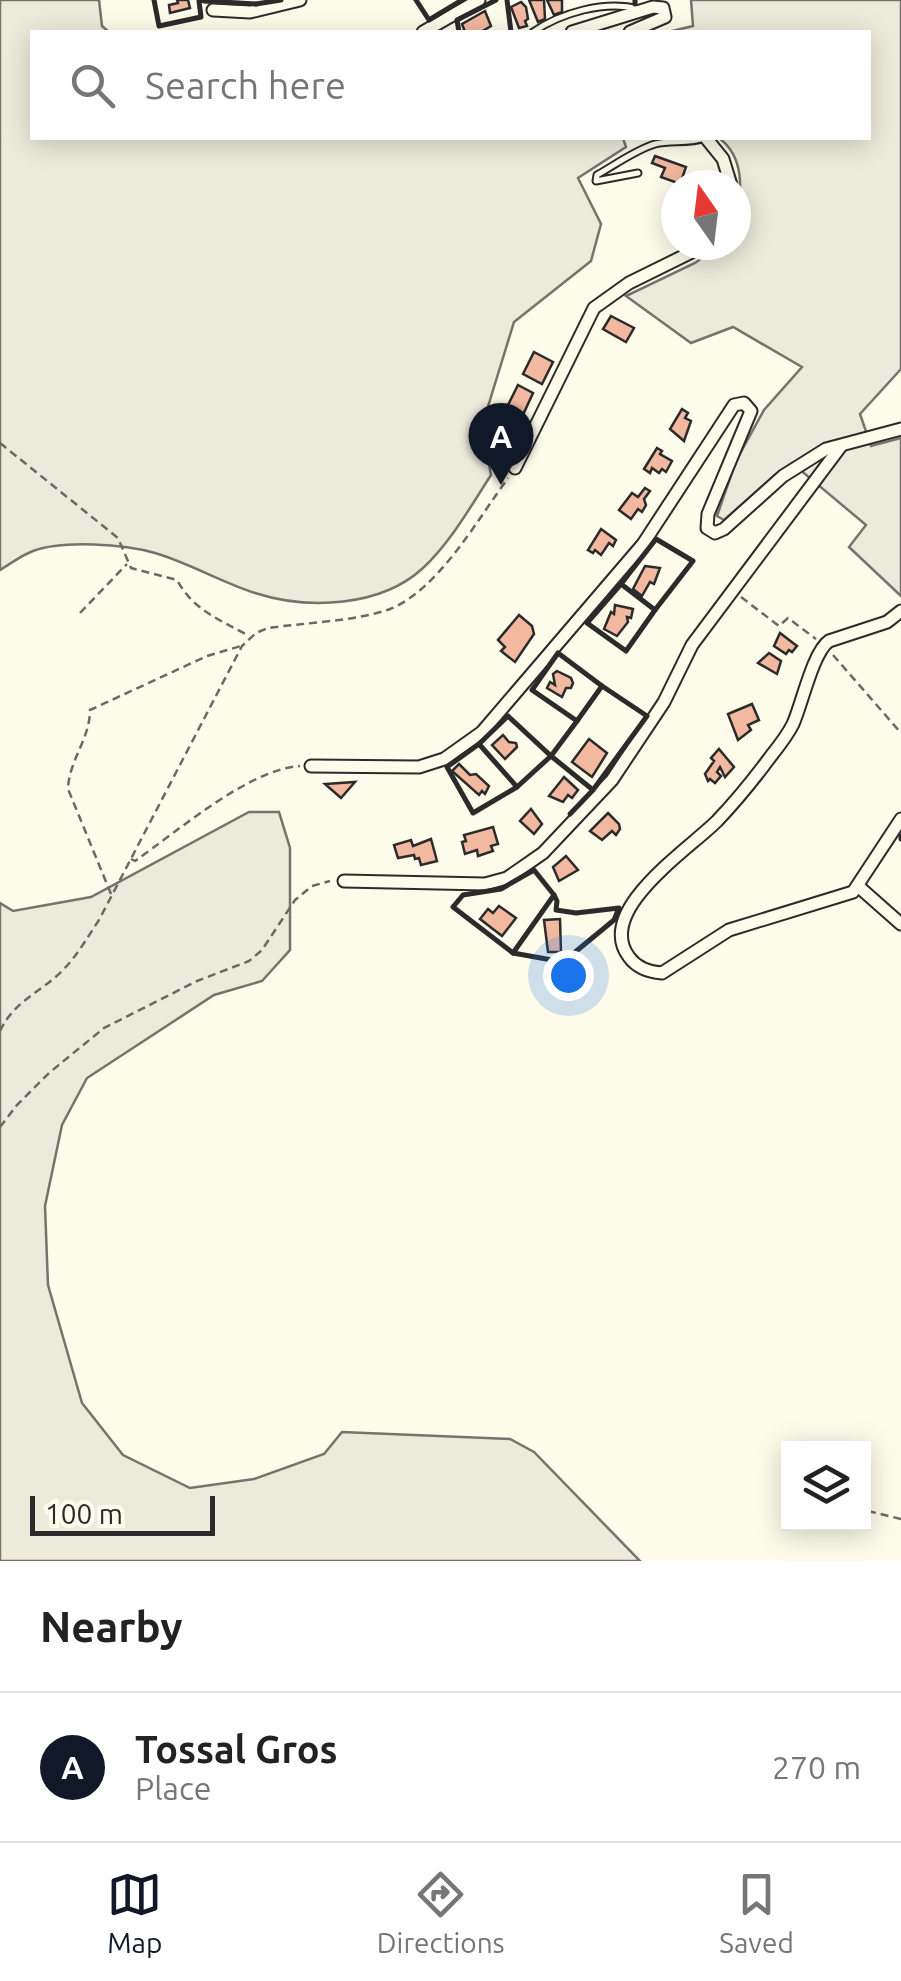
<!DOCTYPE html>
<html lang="en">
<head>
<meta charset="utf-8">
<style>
	body { margin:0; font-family:Ubuntu,sans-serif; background:#f2f2f2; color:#222 }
	.controls { position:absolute; right:30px; bottom:30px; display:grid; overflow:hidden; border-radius:0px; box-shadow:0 5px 25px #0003 }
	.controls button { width:90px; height:90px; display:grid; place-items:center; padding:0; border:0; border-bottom:2px solid #e0e0e0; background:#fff; color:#222; font:50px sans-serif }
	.compass { position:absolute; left:661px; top:170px; width:90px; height:90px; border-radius:50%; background:#fff; box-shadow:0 5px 25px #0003; rotate:346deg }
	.scale { position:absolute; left:30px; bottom:25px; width:185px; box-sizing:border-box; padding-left:10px; border:5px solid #2b2b2b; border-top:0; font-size:28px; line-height:35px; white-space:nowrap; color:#2b2b2b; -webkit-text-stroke:8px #fdfbea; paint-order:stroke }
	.you { position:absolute; left:568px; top:975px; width:35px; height:35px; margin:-25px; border:8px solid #fff; border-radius:50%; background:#1a73e8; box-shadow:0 0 0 15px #1a73e833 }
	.badge { display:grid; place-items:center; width:65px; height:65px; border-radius:50%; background:#111827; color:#fff; font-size:32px; font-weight:700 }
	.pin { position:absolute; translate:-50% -82px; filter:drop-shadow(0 2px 5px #0008) }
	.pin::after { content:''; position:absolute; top:52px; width:35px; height:30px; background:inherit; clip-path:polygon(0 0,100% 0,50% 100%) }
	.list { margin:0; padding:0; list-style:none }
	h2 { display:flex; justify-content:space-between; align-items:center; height:130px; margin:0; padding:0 40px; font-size:42px }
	h2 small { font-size:32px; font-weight:400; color:#767676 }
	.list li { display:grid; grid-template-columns:65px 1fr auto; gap:30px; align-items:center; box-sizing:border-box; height:150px; padding:0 40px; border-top:2px solid #e0e0e0 }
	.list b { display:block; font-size:38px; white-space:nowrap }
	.list p { margin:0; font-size:32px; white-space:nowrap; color:#767676 }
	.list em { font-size:32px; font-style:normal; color:#767676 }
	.icon { flex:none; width:55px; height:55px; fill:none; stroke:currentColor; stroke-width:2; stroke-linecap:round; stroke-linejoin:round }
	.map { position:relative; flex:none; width:901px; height:1561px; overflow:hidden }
	.search { position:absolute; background:#fff; box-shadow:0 5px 25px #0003; left:30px; right:30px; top:30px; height:110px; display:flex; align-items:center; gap:25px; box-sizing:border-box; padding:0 35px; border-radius:0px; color:#767676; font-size:38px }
	.sheet { height:280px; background:#fff }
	nav { display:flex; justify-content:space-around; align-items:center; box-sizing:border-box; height:140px; border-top:2px solid #e0e0e0; background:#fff; font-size:28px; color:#767676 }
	nav a { display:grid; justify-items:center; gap:5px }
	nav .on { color:#111827 }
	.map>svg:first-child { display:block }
	.green { fill:#ecebdb; stroke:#74746e; stroke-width:2.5 }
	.building { fill:#f2b8a0; stroke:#2b2b2b; stroke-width:2.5 }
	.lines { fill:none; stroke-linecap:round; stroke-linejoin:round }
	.service-casing { stroke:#2b2b2b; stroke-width:9 }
	.minor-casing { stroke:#2b2b2b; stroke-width:15 }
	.path { stroke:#6a6964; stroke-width:2.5; stroke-dasharray:8 5; stroke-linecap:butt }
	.service { stroke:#fdfbea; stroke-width:5 }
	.minor { stroke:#fdfbea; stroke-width:11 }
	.wall { stroke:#2b2b2b; stroke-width:5 }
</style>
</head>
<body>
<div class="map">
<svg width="901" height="1561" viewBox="0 0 901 1561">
	<rect width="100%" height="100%" fill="#fdfbea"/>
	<!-- green -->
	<g class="green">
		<path d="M0,0H99L102,26L109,32H32V138H623L626,147L578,178L601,224L591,261L514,322L482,426L491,475C471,506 450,543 423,568C381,607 308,610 255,593C221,582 189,563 155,553C124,544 63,540 33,551C22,555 10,564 0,570Z"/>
		<path d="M691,0H901V369L860,414L871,446L901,438V596L849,547L866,525L792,463L775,475L724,520L717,516L736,461L764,410L802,367L733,327L691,343L626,296L695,263L720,245H736C736,211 753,163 719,138H868V32H668L693,26Z"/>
		<path d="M249,812H279L290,848V950L262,981L214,995L87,1078L62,1125L45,1206L48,1285L82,1403L123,1455L190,1488L254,1479L324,1454L342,1432L510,1439L534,1452L640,1561H0V903L13,911L91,897Z"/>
	</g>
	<!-- building -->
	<g class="building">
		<path d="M177,0H188L190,8L170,13L169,5L178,3Z"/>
		<path d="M529,0H544L545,19L538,22Z"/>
		<path d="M547,0H562V12L554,15Z"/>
		<path d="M521,2L526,7L528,19L525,21L527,26L519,28L511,7Z"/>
		<path d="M485,11L491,26L481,32H465L462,24Z"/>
		<path d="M655,156L686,167L680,184L661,177L665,168L652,163Z"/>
		<path d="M611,316L634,328L626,342L603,329Z"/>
		<path d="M534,352L553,362L542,384L523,374Z"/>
		<path d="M518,385L533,393L522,417L506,409Z"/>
		<path d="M682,409L688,413L685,418L691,421L684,441L670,429Z"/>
		<path d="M657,448L662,451L660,454L672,461L666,472L662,469L659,473L652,468L650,473L644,469Z"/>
		<path d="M645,488L650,491L644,499L646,505L642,512L638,509L631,519L619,510L632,493L638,497Z"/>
		<path d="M601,529L616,540L613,546L609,543L601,555L595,550L593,553L588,550Z"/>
		<path d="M645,566L660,568L654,584L650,582L642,596L633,589Z"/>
		<path d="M615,605L633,609L631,618L627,617L628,622L617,636L604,629L611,612L614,614Z"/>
		<path d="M519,615L532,626L534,634L515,662L501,651L505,647L498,640Z"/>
		<path d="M780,633L797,646L792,652L789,650L786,654L774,646Z"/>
		<path d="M769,653L781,661L777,674L758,663Z"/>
		<path d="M557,671L571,678L573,683L571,688H566L562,697L547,688L550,682L555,685L553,674Z"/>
		<path d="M752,704L759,720L748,725L751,730L738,740L728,714Z"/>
		<path d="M503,735L509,742L516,743L517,747L505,759L492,745Z"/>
		<path d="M589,739L607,753L592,777L572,762Z"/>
		<path d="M719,749L734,767L725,777L720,767L717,772L721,776L715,783L710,779L708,781L705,774L714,761L711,758Z"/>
		<path d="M459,764L470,775L476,774L489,786L485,794L482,791L479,795L452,771Z"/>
		<path d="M564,777L578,790L572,798L568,795L563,802L549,796Z"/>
		<path d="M355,782L341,798L325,784Z"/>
		<path d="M531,809L542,824L534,834L520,821Z"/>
		<path d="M608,813L619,824L620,829L616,835L612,831L602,840L590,831Z"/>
		<path d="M493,827L498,844L491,846L493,851L478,856L477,850L465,854L462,842L466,841L464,835Z"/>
		<path d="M431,839L437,861L421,865L419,858L415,859L414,855L398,858L394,845L411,840L413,846Z"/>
		<path d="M566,856L578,870L559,881L553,867Z"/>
		<path d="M499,906L516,918L502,936L480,919L488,909L493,913Z"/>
		<path d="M560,919L561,952H548L544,920Z"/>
	</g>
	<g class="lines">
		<defs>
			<g id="service">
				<path d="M533,32C561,13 604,0 639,9"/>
				<path d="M638,173L596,181L597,175C615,165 635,150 655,144C671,140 690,144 704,138"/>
			</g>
			<g id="minor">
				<path d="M213,10L250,12L300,0"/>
				<path d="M423,32L479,0"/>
				<path d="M572,32L653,7L663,8L665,17L630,32"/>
				<path d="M706,138L723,159L731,185"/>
				<path d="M515,468L594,308L629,283L706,245"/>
				<path d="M901,611L887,622L829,641C813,652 802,704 793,724C787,736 779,746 771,756C754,779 736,801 717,821C688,850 594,911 629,957C637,968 648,972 662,973L729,930L853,892L901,819"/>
				<path d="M311,766L419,767L444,759L482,732L643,544L734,405L744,403L751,411L708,514L707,528L715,533L724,529L783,476L826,449L901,429"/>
				<path d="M344,881L485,884L507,878L543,853L612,780L664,702L692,645L841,446"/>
				<path d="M859,887L901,924"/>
			</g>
		</defs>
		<!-- service casing -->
		<use href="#service" class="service-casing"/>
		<!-- minor casing -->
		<use href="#minor" class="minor-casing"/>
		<!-- path -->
		<g class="path">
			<path d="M0,443L118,538L131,568L177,580C194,611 219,619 249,636"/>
			<path d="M741,597L779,626L788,618L816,639"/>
			<path d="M80,613L127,564"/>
			<path d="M833,655L901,733"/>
			<path d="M131,859L135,861C178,831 249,769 300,766"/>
			<path d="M111,894L68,789C69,760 90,739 90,710L207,656L241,646"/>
			<path d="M0,1031C14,1001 40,993 62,971C77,956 87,938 99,920L242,646L256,633L268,628C302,623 358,621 390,609C438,590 478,519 508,478"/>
			<path d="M0,1127L17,1105L49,1073L104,1028L197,981L249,961L262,950L295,900L312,886L330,881"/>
			<path d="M868,1511L901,1519"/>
		</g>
		<!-- service -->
		<use href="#service" class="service"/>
		<!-- minor -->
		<use href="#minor" class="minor"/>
		<!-- wall -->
		<g class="wall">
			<path d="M154,0L159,26L201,17L199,1L204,0"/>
			<path d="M416,0L429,20L462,0"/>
			<path d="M507,0L511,32"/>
			<path d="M204,1L256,4"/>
			<path d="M256,4L281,0"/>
			<path d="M635,4V0"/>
			<path d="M459,32L457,20L496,0"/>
			<path d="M621,584L655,610L626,651L587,623Z"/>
			<path d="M621,584L656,539L693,561L655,610"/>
			<path d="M558,653L602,686L577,721L532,690Z"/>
			<path d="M577,721L551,756L593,790L647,716L602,686"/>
			<path d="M479,744L517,787L473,813L447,767Z"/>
			<path d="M479,744L508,716L551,756L517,787"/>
			<path d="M570,814L593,790"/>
			<path d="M901,836V839"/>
			<path d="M534,870L554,895L513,953L453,907L463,895L501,889Z"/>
			<path d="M513,953L563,962L614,920L619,908L576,913L556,910L557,901L554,895"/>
		</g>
	</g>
</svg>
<div class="controls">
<button><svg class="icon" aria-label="layers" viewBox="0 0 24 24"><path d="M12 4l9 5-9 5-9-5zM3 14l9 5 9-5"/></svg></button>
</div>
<svg class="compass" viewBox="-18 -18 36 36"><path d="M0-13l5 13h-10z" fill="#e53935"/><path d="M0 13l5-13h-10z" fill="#767676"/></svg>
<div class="scale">100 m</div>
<div class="you"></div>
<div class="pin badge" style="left:501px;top:485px">A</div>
<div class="search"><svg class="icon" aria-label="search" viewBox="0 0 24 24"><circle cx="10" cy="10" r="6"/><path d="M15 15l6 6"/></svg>Search here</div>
</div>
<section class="sheet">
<h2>Nearby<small></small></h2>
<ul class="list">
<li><span class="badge">A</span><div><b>Tossal Gros</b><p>Place</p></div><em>270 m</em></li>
</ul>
</section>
<nav>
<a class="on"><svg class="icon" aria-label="map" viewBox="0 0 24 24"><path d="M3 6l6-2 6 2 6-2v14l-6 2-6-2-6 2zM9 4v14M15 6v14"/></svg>Map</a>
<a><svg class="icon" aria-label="directions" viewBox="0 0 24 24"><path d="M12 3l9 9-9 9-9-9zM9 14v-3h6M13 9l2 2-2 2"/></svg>Directions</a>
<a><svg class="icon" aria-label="saved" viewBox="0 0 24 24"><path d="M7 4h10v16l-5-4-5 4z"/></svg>Saved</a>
</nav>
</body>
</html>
